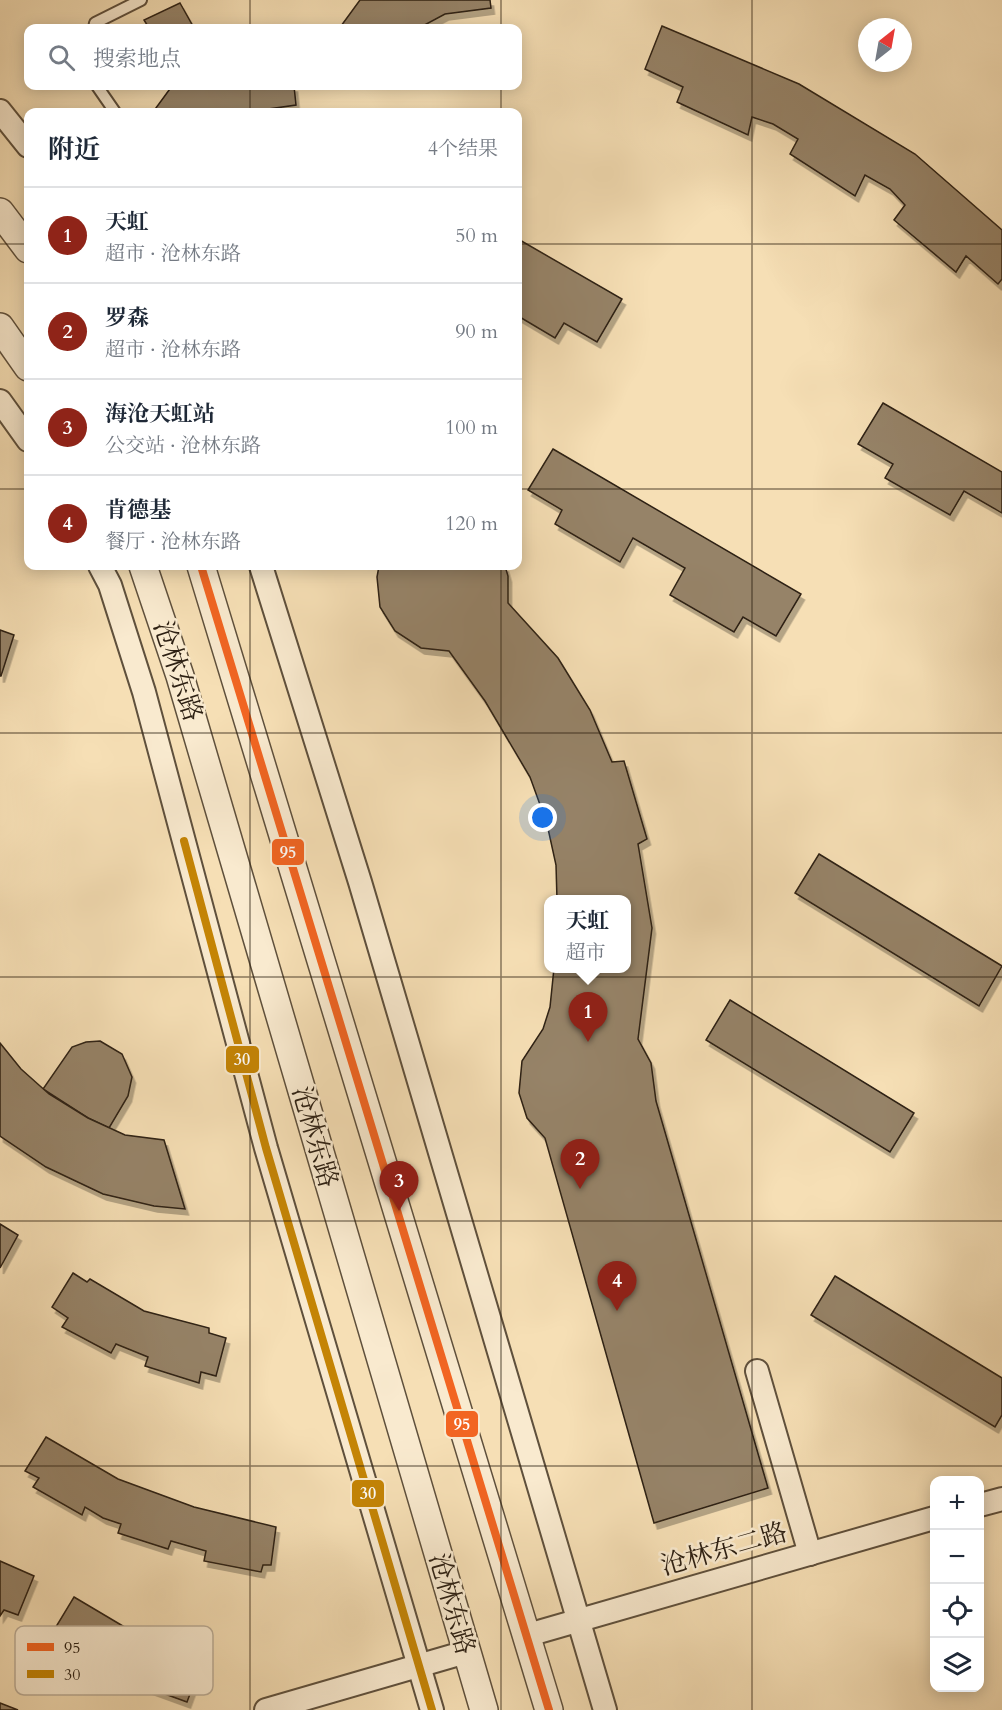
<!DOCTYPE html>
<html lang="zh">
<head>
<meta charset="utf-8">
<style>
	body { margin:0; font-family:Cardo,"Noto Serif SC",serif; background:#f2f2f3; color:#1f2937 }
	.controls { position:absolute; right:18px; bottom:18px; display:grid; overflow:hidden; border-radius:12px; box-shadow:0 3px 15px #0003 }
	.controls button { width:54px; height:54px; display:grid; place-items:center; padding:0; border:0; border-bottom:2px solid #e0e1e3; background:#fff; color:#1f2937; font:30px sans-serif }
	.compass { position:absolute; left:858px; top:18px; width:54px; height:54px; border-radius:50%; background:#fff; box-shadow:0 3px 15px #0003; rotate:31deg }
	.you { position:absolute; left:543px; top:818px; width:21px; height:21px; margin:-15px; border:4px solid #fff; border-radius:50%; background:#1a73e8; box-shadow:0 0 0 9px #1a73e833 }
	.badge { display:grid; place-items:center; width:39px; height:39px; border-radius:50%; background:#8f2418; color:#fff; font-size:20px; font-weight:700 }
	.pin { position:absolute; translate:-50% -50px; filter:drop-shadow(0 2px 3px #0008) }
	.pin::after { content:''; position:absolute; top:32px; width:21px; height:18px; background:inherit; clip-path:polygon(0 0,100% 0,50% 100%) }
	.popup { position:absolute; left:544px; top:895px; width:87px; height:78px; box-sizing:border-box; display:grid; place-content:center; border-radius:12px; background:#fff; filter:drop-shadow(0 2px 4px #0005); font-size:20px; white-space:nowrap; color:#747a83 }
	.popup b { font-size:22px; color:#1f2937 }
	.popup::after { content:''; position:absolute; left:50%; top:100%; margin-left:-12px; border:12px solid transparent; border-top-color:#fff }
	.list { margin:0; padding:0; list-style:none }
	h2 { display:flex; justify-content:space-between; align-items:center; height:78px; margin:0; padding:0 24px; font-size:26px }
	h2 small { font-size:20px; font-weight:400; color:#747a83 }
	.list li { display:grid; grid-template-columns:39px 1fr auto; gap:18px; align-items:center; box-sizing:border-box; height:96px; padding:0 24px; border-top:2px solid #e0e1e3 }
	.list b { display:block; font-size:22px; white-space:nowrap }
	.list p { margin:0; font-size:20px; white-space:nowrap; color:#747a83 }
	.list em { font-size:20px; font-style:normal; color:#747a83 }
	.icon { flex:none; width:33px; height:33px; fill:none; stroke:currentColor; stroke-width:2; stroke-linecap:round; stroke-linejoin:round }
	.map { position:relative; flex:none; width:1002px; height:1710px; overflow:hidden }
	.search { position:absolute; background:#fff; box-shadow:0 3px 15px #0003; left:24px; top:24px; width:498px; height:66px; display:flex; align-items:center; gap:15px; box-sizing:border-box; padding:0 21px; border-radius:12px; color:#747a83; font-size:22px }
	.panel { position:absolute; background:#fff; box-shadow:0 3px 15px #0003; left:24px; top:108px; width:498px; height:462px; border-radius:12px }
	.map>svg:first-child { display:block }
	.building { fill:#968367; stroke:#2d2013; stroke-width:1.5; filter:url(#shadow) }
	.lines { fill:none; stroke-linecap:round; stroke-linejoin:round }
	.service-casing { stroke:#5f503c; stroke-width:14 }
	.minor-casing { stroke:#5f503c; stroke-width:26 }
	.tertiary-casing { stroke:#5f503c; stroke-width:30 }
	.service { stroke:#f9eacf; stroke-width:10 }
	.minor { stroke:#f9eacf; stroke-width:22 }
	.tertiary { stroke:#f9eacf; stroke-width:27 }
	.bus-1-casing { stroke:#f9eacf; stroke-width:12 }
	.bus-2-casing { stroke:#f9eacf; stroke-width:12 }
	.bus-1 { stroke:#f26522; stroke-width:8 }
	.bus-2 { stroke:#c48405; stroke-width:8 }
	.grid { fill:none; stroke:#2d2013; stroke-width:1.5; stroke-opacity:0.55 }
	.labels { text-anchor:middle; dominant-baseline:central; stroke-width:5; stroke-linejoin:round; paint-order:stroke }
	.street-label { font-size:26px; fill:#2d2013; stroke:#f9eacf }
	.key { fill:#f9eacf; stroke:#bcad97; stroke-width:1.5 }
	.key-label { font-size:16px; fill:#2d2013 }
	.line-badge { stroke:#f9eacf; stroke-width:2 }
	.badge-label { font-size:16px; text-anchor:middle; font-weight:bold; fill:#fff }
</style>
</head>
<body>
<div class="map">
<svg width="1002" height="1710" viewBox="0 0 1002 1710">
	<defs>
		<filter id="shadow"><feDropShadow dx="3.5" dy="6" stdDeviation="0" flood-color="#0004"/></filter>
	</defs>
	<rect width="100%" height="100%" fill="#f6dfb5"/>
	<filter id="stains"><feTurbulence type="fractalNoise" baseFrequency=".00333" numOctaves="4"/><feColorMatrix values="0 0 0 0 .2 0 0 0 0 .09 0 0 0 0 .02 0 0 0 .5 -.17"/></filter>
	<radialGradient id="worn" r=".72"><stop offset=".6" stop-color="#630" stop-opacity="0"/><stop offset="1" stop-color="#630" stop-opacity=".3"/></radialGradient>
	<!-- building -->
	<g class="building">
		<path d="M360,0H490L491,8L445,14L419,28H345L341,26Z"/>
		<path d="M180,3L194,28H149L144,20Z"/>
		<path d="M662,26L799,84L915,154L1002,230V279L998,284L966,256L956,272L894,220L905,205L890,189L865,175L855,196L790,154L798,139L773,124L752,117L748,135L677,102L683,87L645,69Z"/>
		<path d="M172,86H294L296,105L247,112H153Z"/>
		<path d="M518,239L622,299L597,342L564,323L555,338L518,316Z"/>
		<path d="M883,403L1002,472V513L964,491L950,515L885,478L893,464L858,444Z"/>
		<path d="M553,449L801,594L776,636L743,617L734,632L670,595L685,568L633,538L620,562L555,524L562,510L528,490Z"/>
		<path d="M379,566H505L508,576V603L558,658L590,710L612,762L624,761L647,839L638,844L652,928L638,1039L651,1063L656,1101L768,1488L654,1523L545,1138L527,1118L519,1093L522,1061L543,1029L550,1007L554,968H627V900H557L556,865L547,824L530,777L485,701L449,651L421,648L395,631L380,607L377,577Z"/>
		<path d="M0,630L14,635L1,676H0Z"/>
		<path d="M819,854L1002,966L979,1006L795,893Z"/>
		<path d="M730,1000L914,1113L890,1152L706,1040Z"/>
		<path d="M100,1041L122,1054L132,1077L128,1096L109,1128L88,1118L43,1089L72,1047L86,1042Z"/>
		<path d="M0,1043L21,1069L49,1094L88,1118L125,1135L164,1140L185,1209L154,1206L103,1194L46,1167L0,1136Z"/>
		<path d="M0,1224L18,1235L0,1268Z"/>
		<path d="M73,1273L87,1282L90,1279L144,1311L209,1328V1333L226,1338L216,1376L201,1372L199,1383L145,1366L148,1357L116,1344L111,1353L62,1327L68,1318L52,1307Z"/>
		<path d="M835,1276L1002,1378V1415L995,1427L811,1315Z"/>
		<path d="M46,1437L118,1479L194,1507L276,1527L271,1565H263L261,1572L204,1561L206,1551L171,1541L168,1549L118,1533L121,1524L103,1518L85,1507L82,1515L33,1487L39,1478L25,1471Z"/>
		<path d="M0,1561L34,1576L18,1615L4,1610L0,1616Z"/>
		<path d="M74,1597L138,1635L203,1659L187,1702L118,1677L51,1635Z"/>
		<path d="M0,1703L18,1710H0Z"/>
	</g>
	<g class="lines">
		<defs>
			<g id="service">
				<path d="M94,28L95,23L141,0"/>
				<path d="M97,86L115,112"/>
			</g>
			<g id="minor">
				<path d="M0,111L28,146"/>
				<path d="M0,401L28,440"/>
				<path d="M100,566L110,585L144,692L266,1148L432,1710"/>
				<path d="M261,566L360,882L605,1710"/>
				<path d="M757,1371L810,1554"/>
				<path d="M980,1505L1002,1499"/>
				<path d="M528,1635L934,1518"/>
				<path d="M266,1710L466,1652"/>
			</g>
			<g id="tertiary">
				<path d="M0,212L28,249"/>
				<path d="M0,327L28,367"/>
				<path d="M143,566L180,676L484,1710"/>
				<path d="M201,566L549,1710"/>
			</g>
		</defs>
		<!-- service casing -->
		<use href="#service" class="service-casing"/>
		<!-- minor casing -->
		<use href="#minor" class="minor-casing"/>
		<!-- tertiary casing -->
		<use href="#tertiary" class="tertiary-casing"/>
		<!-- service -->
		<use href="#service" class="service"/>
		<!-- minor -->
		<use href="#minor" class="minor"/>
		<!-- tertiary -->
		<use href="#tertiary" class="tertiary"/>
		<defs>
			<path id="bus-1" d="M201,566L549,1710"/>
			<path id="bus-2" d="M184,841L266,1148L432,1710"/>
		</defs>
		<!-- bus-1 casing -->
		<use href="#bus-1" class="bus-1-casing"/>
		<!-- bus-2 casing -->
		<use href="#bus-2" class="bus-2-casing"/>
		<!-- bus-1 -->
		<use href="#bus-1" class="bus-1"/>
		<!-- bus-2 -->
		<use href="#bus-2" class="bus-2"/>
	</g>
	<!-- grid -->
	<path class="grid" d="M250,0V28M501,0V28M752,0V1710M250,86V112M501,86V112M0,244H28M518,244H1002M0,489H28M518,489H1002M250,566V1710M501,566V1710M0,733H1002M0,977H1002M0,1221H1002M0,1466H1002"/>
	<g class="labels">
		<!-- street labels -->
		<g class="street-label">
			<text transform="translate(178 671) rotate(72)">沧林东路</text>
			<text transform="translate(315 1137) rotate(74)">沧林东路</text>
			<text transform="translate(724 1549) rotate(-16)">沧林东二路</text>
			<text transform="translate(452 1604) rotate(74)">沧林东路</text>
		</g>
	</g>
	<!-- legend -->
	<rect x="15" y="1626" width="198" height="69" rx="9" class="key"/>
	<rect x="27" y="1643" width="27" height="8" fill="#f26522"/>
	<rect x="27" y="1670" width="27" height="8" fill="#c48405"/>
	<g class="key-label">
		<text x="64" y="1653">95</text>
		<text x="64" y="1680">30</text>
	</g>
	<g class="line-badge">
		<rect x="271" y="838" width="34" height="28" rx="6" fill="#f26522"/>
		<rect x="225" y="1045" width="35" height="29" rx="6" fill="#c48405"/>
		<rect x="445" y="1410" width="34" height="28" rx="6" fill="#f26522"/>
		<rect x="351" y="1479" width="34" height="29" rx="6" fill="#c48405"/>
	</g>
	<g class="badge-label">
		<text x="288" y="858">95</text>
		<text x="242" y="1065">30</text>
		<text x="462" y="1430">95</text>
		<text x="368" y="1499">30</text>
	</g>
	<rect width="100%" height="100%" filter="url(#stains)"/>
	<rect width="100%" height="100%" fill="url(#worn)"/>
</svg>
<div class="controls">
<button>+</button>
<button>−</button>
<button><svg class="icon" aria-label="locate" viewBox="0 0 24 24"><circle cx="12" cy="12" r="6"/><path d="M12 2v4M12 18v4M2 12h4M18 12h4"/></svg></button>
<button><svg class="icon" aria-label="layers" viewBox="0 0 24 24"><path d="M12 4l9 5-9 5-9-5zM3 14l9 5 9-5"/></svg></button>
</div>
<svg class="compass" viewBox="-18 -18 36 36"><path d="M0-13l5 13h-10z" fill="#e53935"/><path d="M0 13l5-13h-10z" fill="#747a83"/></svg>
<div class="you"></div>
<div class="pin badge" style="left:588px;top:1042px">1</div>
<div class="popup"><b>天虹</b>超市</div>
<div class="pin badge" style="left:580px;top:1189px">2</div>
<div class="pin badge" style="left:399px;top:1211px">3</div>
<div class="pin badge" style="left:617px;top:1311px">4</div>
<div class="search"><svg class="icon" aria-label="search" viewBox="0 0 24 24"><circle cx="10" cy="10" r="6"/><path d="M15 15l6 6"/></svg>搜索地点</div>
<section class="panel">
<h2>附近<small>4个结果</small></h2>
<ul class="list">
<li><span class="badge">1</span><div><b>天虹</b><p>超市 · 沧林东路</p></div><em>50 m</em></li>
<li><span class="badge">2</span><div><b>罗森</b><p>超市 · 沧林东路</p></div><em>90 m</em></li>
<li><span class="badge">3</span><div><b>海沧天虹站</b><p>公交站 · 沧林东路</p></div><em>100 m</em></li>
<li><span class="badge">4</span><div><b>肯德基</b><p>餐厅 · 沧林东路</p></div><em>120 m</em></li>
</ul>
</section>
</div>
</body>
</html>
